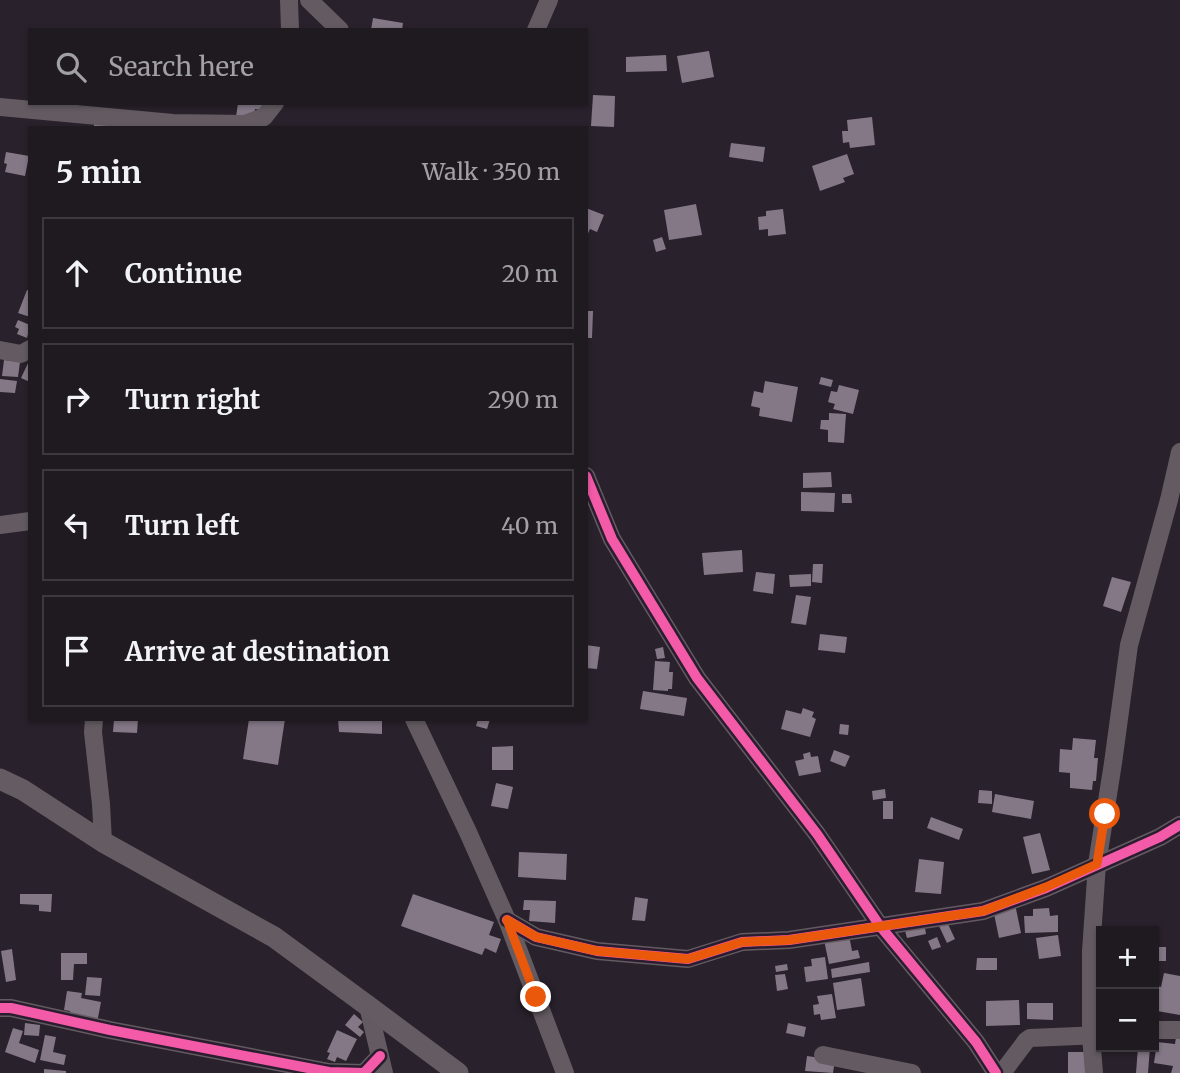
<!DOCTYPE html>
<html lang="en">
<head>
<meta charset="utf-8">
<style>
	body { margin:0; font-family:Merriweather,serif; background:#272229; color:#f1f3f6 }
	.controls { position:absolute; right:21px; bottom:21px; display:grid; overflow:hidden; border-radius:0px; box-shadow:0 2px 5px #0004 }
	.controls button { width:63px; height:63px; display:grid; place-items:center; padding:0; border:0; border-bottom:2px solid #3c383e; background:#1f1920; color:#f1f3f6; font:35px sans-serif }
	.stop { position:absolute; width:21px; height:21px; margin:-16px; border:5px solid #ea580c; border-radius:50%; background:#fff }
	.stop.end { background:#ea580c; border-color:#fff; box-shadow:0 2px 7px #0008 }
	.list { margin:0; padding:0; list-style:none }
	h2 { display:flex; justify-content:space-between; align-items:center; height:91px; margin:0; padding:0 28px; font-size:30px }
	h2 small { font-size:23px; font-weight:400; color:#a1a0a5 }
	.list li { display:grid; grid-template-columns:46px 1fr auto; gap:21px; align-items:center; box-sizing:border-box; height:112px; margin:0 14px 14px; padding:0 14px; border:2px solid #3c383e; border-radius:0px }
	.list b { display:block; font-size:26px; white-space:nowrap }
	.list em { font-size:23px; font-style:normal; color:#a1a0a5 }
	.icon { flex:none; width:38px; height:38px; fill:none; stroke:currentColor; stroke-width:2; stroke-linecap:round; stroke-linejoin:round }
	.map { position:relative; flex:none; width:1180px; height:1073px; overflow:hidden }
	.search { position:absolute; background:#1f1920; box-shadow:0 2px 5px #0004; left:28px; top:28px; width:560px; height:77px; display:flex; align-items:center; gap:18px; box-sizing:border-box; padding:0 24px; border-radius:0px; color:#a1a0a5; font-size:26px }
	.panel { position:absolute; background:#1f1920; box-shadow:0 2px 5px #0004; left:28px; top:126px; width:560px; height:595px; border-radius:0px }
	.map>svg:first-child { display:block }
	.building { fill:#847887 }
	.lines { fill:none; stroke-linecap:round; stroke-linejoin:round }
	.minor { stroke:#635b61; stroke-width:18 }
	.major { stroke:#655b62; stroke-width:21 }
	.cycleway-casing { stroke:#2b1d2f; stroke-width:15 }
	.cycleway { stroke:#f35aa7; stroke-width:10 }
	.route { stroke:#ea580c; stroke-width:9 }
</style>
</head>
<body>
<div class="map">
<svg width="1180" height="1073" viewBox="0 0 1180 1073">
	<rect width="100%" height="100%" fill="#29212b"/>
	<!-- building -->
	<g class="building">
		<path d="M373,18L403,23L402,30H371Z"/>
		<path d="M709,51L714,77L682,83L677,56Z"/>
		<path d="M666,55L667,71L626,72V57Z"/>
		<path d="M593,95L615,96L614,127L591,126Z"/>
		<path d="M238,103H268L267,111L255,109L254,119L236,117Z"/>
		<path d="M872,117L875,145L850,148L849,142L843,143L842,131H848L847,120Z"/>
		<path d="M94,123L131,128H94Z"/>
		<path d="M731,143L765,147L763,162L729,157Z"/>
		<path d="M6,152L29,156L25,176L5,172L7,164L4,163Z"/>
		<path d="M847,154L854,174L843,178L845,182L820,191L812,166Z"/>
		<path d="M696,204L702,235L669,240L664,210Z"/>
		<path d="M586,208L604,215L597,232L590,229L586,238Z"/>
		<path d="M783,209L786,234L768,236V229L759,230L758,217L766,216V211Z"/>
		<path d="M662,237L666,249L656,252L653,240Z"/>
		<path d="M27,290L30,291V317L18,313Z"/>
		<path d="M586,311H593L592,338H586Z"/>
		<path d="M18,320L30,325L27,338L17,334L19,329L15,327Z"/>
		<path d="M30,359V382L21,378Z"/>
		<path d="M4,360L20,362L18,377L2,376Z"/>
		<path d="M821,377L833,380L831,387L819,384Z"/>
		<path d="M0,379L17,381L15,393L0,392Z"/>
		<path d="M765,381L798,387L792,422L759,416L760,408L751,406L754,391L763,393Z"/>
		<path d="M839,385L859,390L853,414L833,409L835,404L828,402L831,391L837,392Z"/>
		<path d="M829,413L846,414L844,443L828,442V430L820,429L821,420H829Z"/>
		<path d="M831,472L832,487L803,488V473Z"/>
		<path d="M801,492L835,493L834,512L801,511Z"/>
		<path d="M842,494H851L852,503H842Z"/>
		<path d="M742,550L743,572L704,575L702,553Z"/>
		<path d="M813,564H823L822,583L812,582Z"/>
		<path d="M756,572L775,574L773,594L753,591Z"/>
		<path d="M811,574V586L790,587L789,575Z"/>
		<path d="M1112,577L1131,582L1121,612L1103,606Z"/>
		<path d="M796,595L811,597L806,625L791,623Z"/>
		<path d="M820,634L847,637L845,653L818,650Z"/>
		<path d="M586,645L600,647L597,669L586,668Z"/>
		<path d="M663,647L665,658L657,659L655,649Z"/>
		<path d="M655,661L670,662L669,672H673L672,689H668V691L653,690Z"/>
		<path d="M643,691L687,698L684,716L640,709Z"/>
		<path d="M803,708L814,712L812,717L816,719L810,737L781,729L786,710L801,714Z"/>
		<path d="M114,719H138L137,733L113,732Z"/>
		<path d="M249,719H285L278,765L243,759Z"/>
		<path d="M338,719H382V734L339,732Z"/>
		<path d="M478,719H490L487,729L476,726Z"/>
		<path d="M840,724L849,725L848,735L839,734Z"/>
		<path d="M1073,738L1096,740L1094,758H1098L1096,781H1093L1092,790L1070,788V773L1059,772L1060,749L1072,750Z"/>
		<path d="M513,746V770H492V747Z"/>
		<path d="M834,750L850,756L845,767L830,761Z"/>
		<path d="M810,752L811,757L818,756L821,772L799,776L795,761L804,759L803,754Z"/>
		<path d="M496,783L513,787L508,809L491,806Z"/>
		<path d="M885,789L886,798L873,800L872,791Z"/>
		<path d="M979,790L992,791V804L978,803Z"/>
		<path d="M995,794L1034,801L1031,819L992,812Z"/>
		<rect x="883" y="801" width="10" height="18"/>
		<path d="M931,817L963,829L959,840L927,828Z"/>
		<path d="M1040,833L1050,870L1032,874L1023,837Z"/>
		<path d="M519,852L567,854L566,880L518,877Z"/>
		<path d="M919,859L944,862L941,894L915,892Z"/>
		<path d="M20,894H52L51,912L39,911V905L20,904Z"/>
		<path d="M413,894L494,922L489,935L501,939L496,953L485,948L482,955L401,926Z"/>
		<path d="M635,897L648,899L645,921L632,920Z"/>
		<path d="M524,900L556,901L555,923L529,921L530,910H523Z"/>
		<path d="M1015,904L1021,933L999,938L993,909Z"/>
		<path d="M1049,908L1050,916L1058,915V932L1025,933L1024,916H1033V909Z"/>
		<path d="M924,922L926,934L907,938L904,927Z"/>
		<path d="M947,922L955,939L947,943L939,926Z"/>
		<path d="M849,935L852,951L858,950L860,958L829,964L824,940Z"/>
		<path d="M1058,935L1061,956L1039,959L1036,938Z"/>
		<path d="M937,937L941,947L932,950L928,941Z"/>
		<rect x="1154" y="947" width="12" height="14"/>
		<path d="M12,949L16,980L6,982L1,951Z"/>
		<path d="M61,953H87V964H74L73,980H61Z"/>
		<path d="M825,957L828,979L806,982L804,967L812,966L811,959Z"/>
		<path d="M977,958H997V970H976Z"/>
		<path d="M869,962L870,972L832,978L831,969Z"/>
		<path d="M787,964L788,970L776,972L775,966Z"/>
		<path d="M1164,973L1180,976V1015L1157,1011L1158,1001L1154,1000V985L1161,987Z"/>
		<path d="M785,974L788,989L777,991L775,975Z"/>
		<path d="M87,977L102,978L100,996L85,995Z"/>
		<path d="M861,978L865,1006L837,1010L833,983Z"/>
		<path d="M67,991L82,993L81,998L101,1002L97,1023L68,1019L70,1011L64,1010Z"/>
		<path d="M832,994L836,1018L821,1020L820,1014L814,1015L813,1005L819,1004L817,996Z"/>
		<path d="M1019,1000L1020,1025L986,1026V1001Z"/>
		<path d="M1027,1003H1053V1020L1027,1019Z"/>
		<path d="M354,1014L363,1022L358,1027L364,1032L360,1037L345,1025Z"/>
		<path d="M25,1023L40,1025L39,1036L24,1035Z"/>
		<path d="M788,1023L806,1027L804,1037L786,1033Z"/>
		<path d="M13,1028L23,1031L19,1043L39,1050L35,1063L5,1052Z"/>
		<path d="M337,1030L357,1039L346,1061L337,1057L335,1062L327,1059L330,1053L327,1052Z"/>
		<path d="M45,1035L56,1037L53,1052L66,1055L64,1065L40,1060Z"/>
		<path d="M1176,1037L1180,1038V1073H1171L1173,1066L1154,1063L1157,1042L1175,1044Z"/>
		<path d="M1138,1047H1150L1148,1073H1136Z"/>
		<rect x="1068" y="1052" width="18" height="21"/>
		<path d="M807,1056L835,1060L833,1073L805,1071Z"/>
		<path d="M44,1069L66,1071V1073H44Z"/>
	</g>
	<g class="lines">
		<!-- minor -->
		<g class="minor">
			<path d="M289,0L290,30"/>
			<path d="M309,0L340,30"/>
			<path d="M536,30L549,0"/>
			<path d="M0,107L173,123L245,124L264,117L275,103"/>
			<path d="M0,350L21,354L30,349"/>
			<path d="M586,476L612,539L697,678L817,834L880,926L976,1042L996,1073"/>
			<path d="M0,525L30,521"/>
			<path d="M94,719L93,732L101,804L103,842"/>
			<path d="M414,719L467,830L507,920L565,1073"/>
			<path d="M507,920L536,937L597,951L688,959L742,942L789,940L983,911L1046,888L1160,837L1180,825"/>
			<path d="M368,1006L384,1073"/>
			<path d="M0,1008H11L110,1030L329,1072L364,1073L380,1056"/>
			<path d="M1154,1030H1180"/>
			<path d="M823,1055L912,1073"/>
			<path d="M1002,1073L1026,1041L1030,1038L1101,1035"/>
			<path d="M1094,1073L1091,1036V951L1097,864L1113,763L1129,645L1169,500L1180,452"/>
		</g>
		<!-- major -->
		<path class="major" d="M0,779L23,790L103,842L274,937L368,1006L458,1073"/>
		<defs>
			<g id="cycleway">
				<path d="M586,476L612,539L697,678L817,834L880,926L976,1042L996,1073"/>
				<path d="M507,920L536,937L597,951L688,959L742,942L789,940L983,911L1046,888L1160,837L1180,825"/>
				<path d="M0,1008H11L110,1030L329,1072L364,1073L380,1056"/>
			</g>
		</defs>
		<!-- cycleway casing -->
		<use href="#cycleway" class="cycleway-casing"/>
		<!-- cycleway -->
		<use href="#cycleway" class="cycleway"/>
	</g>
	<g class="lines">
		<!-- route -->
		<path class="route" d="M536,997L507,920L536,937L597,951L688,959L742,942L789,940L983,911L1046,887L1097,864L1105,814"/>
	</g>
</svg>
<div class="controls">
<button>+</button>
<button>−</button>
</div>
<div class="stop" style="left:1105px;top:814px"></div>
<div class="stop end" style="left:536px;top:997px"></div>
<div class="search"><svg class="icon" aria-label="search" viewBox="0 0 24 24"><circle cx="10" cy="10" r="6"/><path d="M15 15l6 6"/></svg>Search here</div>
<section class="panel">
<h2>5 min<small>Walk · 350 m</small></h2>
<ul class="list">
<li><svg class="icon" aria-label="ahead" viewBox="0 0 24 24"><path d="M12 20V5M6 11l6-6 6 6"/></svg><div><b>Continue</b></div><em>20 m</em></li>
<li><svg class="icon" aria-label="right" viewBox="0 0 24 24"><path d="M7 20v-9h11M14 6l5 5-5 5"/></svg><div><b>Turn right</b></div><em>290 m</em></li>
<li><svg class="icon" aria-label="left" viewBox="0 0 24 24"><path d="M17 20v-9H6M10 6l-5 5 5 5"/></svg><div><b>Turn left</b></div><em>40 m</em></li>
<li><svg class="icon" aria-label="arrive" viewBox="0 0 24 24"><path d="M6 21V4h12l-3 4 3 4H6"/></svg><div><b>Arrive at destination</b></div></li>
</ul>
</section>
</div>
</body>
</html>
